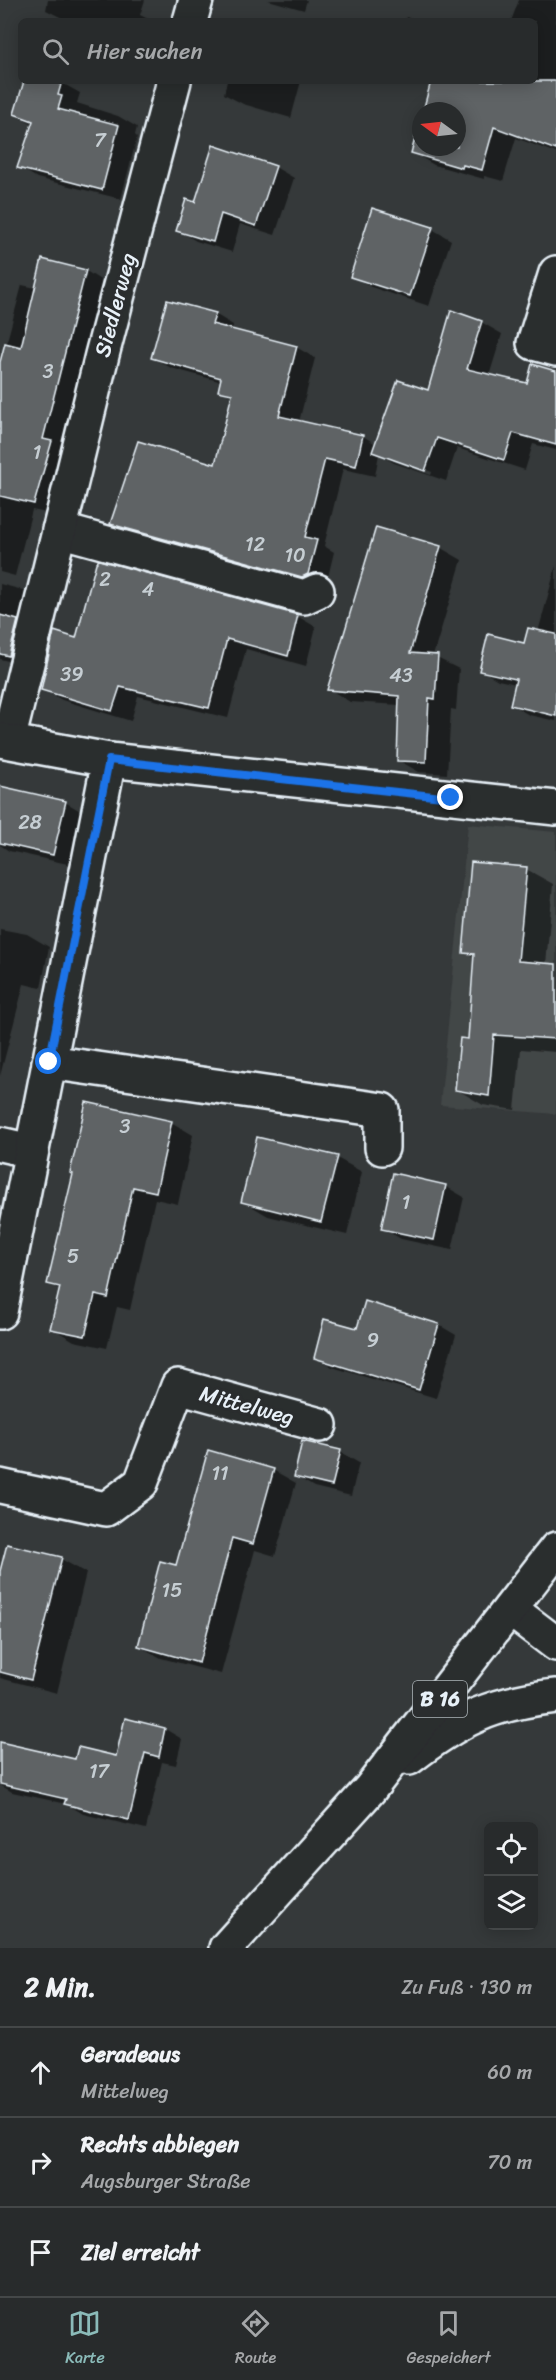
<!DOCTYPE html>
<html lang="de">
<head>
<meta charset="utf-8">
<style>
	body { margin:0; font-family:Sriracha,sans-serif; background:#303334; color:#f1f3f6 }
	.controls { position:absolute; right:18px; bottom:18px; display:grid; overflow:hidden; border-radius:9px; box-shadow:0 3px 15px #0003 }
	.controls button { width:54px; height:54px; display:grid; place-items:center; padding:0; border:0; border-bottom:2px solid #444748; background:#282b2c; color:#f1f3f6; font:30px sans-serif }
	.compass { position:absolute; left:412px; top:102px; width:54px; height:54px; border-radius:50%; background:#282b2c; box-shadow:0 3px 15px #0003; rotate:285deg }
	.stop { position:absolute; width:18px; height:18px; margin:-14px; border:4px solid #1a73e8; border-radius:50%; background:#fff }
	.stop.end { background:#1a73e8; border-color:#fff; box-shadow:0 2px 6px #0008 }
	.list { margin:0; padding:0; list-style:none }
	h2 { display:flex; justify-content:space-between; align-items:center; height:78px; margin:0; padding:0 24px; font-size:26px }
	h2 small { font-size:20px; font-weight:400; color:#a5a7a9 }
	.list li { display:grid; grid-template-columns:39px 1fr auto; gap:18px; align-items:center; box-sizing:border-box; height:90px; padding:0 24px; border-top:2px solid #444748 }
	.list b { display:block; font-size:22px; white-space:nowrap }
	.list p { margin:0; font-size:20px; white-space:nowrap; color:#a5a7a9 }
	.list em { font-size:20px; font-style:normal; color:#a5a7a9 }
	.icon { flex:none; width:33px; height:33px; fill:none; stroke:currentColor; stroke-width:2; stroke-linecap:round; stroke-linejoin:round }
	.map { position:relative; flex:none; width:556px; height:1948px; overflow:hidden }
	.search { position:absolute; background:#282b2c; box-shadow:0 3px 15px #0003; left:18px; right:18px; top:18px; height:66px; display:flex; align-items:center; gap:15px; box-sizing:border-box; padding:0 21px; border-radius:9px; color:#a5a7a9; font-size:22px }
	.sheet { height:348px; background:#282b2c }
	nav { display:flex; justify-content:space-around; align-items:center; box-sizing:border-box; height:84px; border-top:2px solid #444748; background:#282b2c; font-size:16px; color:#a5a7a9 }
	nav a { display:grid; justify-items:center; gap:3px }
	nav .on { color:#8bbbb9 }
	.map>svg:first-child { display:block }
	.built { fill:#424647; fill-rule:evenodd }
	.shadow { fill:#0007; fill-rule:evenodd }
	.building { fill:#5f6365; stroke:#e8f1f8; stroke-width:1.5 }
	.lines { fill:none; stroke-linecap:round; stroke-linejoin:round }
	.minor-casing { stroke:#e8f1f8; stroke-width:38 }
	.secondary-casing { stroke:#e8f1f8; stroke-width:38 }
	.primary-casing { stroke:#e8f1f8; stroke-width:38 }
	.minor { stroke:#2a2d2e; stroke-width:33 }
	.secondary { stroke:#2a2d2e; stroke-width:33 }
	.primary { stroke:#2a2d2e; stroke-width:33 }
	.route { stroke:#1a73e8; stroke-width:8 }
	.labels { text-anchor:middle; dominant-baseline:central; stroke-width:6; stroke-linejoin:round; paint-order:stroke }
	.number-label { font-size:20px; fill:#c6ced3 }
	.shield { fill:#2a2d2e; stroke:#afb6bb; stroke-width:1.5 }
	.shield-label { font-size:21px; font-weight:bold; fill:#e8f1f8 }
	.street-label { font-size:22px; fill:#e8f1f8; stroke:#2a2d2e }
</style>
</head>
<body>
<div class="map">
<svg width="556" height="1948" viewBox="0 0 556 1948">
	<rect width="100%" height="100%" fill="#35393a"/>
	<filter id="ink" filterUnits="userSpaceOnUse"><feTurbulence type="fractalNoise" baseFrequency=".0167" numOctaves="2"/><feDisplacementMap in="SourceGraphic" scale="12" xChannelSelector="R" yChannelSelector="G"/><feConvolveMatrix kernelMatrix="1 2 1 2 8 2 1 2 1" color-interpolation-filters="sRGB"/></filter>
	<g filter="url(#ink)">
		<!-- built -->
		<path class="built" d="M468,824L556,832V964L474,958L468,1032L556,1039V1114L440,1105ZM471,862L526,867L518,958L463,953ZM460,1038L493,1042L489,1094L455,1090Z"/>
		<!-- shadow -->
		<g class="shadow">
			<path d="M48,0H145L140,15L152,21H68L46,10Z"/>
			<path d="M268,0H307L304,10Z"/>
			<path d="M519,0H556V153L516,138L503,181L484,176V179L434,165L412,152L421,123V147H457V111H424L488,81H535V21H511Z"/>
			<path d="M406,17L417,21H405Z"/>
			<path d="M26,81L62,83L80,93L77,103L118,116L137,127L135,135L137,137L121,199L37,178L19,167L33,124L15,114Z"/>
			<path d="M227,81H301L291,118L243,104L224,94Z"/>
			<path d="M275,167L294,178L275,235L240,224L232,252L196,241L178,230L196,204Z"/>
			<path d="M432,229L451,240L429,306L371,287L352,276Z"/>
			<path d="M43,261L86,271L107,284L56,515L32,510L15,576L0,572V367L22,285L36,288Z"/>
			<path d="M215,314L233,325L232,331L296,347L315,358L299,422L363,436L376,444L428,392L481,322L502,334L489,376L528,385L556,372V450L533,444L525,470L457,448L446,481L394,463L379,454L375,476L343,469L324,546L334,552L326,585L322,587L130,534L112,524L216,466L233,397L220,390L222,382L171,368L153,358ZM393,458L432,472L431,475L393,461Z"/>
			<path d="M377,529L441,548L462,560L433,656L459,669L456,710L451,709L447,774L419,772L398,760L400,705L350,702L329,689Z"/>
			<path d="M556,566V721L529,715L512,705L516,684L498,680L481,670L525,644L538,632Z"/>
			<path d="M0,584L23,590L42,601L28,666L0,659Z"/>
			<path d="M297,616L316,627L306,666L246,649L228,718L138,696L131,721L62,700L43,689L77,640Z"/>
			<path d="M0,798L65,802L84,813L72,865L9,851L0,845Z"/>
			<path d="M526,869L553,884L546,965L556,966V1052L521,1049L515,1110L483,1105L456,1089L469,1040L475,958L465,952Z"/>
			<path d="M0,929L27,934L49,947L41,988L24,984L0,1076Z"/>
			<path d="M171,1122L193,1135L178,1204L155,1199L130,1310L117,1307L107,1348L74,1341L52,1328L60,1290L49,1283L75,1174Z"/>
			<path d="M337,1158L362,1172L347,1235L268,1216L243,1201Z"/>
			<path d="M445,1186L464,1197L452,1250L401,1239L382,1228Z"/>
			<path d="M439,1325L456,1335L436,1398L332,1367L315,1357L358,1330Z"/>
			<path d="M340,1452L359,1463L351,1496L314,1487L295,1476Z"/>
			<path d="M273,1470L296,1483L275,1556L255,1550L221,1674L161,1658L139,1646L177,1567Z"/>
			<path d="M61,1559L86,1573L57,1693L0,1678V1577Z"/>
			<path d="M126,1720L165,1729L182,1739L176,1765L162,1762L146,1829L83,1814L67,1804L12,1792L0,1785V1760L76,1761L118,1758Z"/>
		</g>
		<!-- building -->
		<g class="building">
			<path d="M24,81H62L58,95L62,96L58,109L119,125L102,190L17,168L33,121L14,114Z"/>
			<path d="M431,81H556V150L494,127L482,170L463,165L462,168L411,153L421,117V147H457V111H423Z"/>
			<path d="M213,145L276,166L256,226L221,214L213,242L176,231L186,199L195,202Z"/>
			<path d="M372,208L433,227L410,296L350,277Z"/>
			<path d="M42,259L86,270L43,439L52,441L34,504L0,496V362L5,343L21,347Z"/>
			<path d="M167,300L216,313L212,324L297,346L279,416L363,435L356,466L325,459L305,537L317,540L308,574L302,577L110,524L138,441L215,464L232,394L218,391L221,378L151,358Z"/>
			<path d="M451,310L482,321L467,369L527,383L532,364L556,371V445L513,433L504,460L437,438L425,471L372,452L398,380L428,390Z"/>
			<path d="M376,527L441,546L410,653L438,655L435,699L429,698L426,762L397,761L399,696L327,690Z"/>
			<path d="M99,560L298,615L288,656L227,639L209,708L120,687L112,711L41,690L54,631L76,638L96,563Z"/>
			<path d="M0,615L18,620L9,656L0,654Z"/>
			<path d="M528,628L556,634V716L510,705L516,679L479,671L488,634L524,643Z"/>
			<path d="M0,786L66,801L53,855L0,843Z"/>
			<path d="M471,862L527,867L518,961L556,964V1039L494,1035L489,1096L455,1090L460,1038L468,1039L474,954L463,953Z"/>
			<path d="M86,1102L172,1121L156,1192L133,1187L108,1298L95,1295L85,1336L50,1329L60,1287L47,1284L73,1174L70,1173Z"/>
			<path d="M257,1137L338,1156L321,1222L241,1202Z"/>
			<path d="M393,1173L446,1185L434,1240L381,1229Z"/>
			<path d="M365,1301L439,1324L419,1390L314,1358L324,1319L357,1328Z"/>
			<path d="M302,1441L341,1450L332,1486L294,1477Z"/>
			<path d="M208,1450L274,1469L253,1544L232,1538L199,1663L138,1646L160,1561L176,1565Z"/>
			<path d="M7,1544L62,1557L31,1680L0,1672V1571Z"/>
			<path d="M125,1718L165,1728L159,1757L145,1753L129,1820L64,1804L66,1799L0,1784V1742L75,1759L78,1747L116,1756Z"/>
		</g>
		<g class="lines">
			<defs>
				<g id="minor">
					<path d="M190,21L196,0"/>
					<path d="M556,273L534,343L556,349"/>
					<path d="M59,530L304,597L317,591"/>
					<path d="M8,741L102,355L174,81"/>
					<path d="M49,1062L382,1110V1148"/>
					<path d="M0,1144L31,1151"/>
					<path d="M0,1312L109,760"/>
					<path d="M0,1486L106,1509L141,1483L178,1386L320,1425"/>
				</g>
				<path id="secondary" d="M0,740L109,760L556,808"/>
				<g id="primary">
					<path d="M510,1609L556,1644"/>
					<path d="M409,1758C459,1719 492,1703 556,1696"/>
					<path d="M226,1948L370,1789L556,1549"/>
				</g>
			</defs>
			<!-- minor casing -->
			<use href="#minor" class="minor-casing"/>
			<!-- secondary casing -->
			<use href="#secondary" class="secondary-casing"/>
			<!-- primary casing -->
			<use href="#primary" class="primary-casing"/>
			<!-- minor -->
			<use href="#minor" class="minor"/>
			<!-- secondary -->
			<use href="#secondary" class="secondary"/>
			<!-- primary -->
			<use href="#primary" class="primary"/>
		</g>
	</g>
	<g class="lines" filter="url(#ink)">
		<!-- route -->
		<path class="route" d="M49,1062L109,760L451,798"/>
	</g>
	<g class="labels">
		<!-- number labels -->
		<g class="number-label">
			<text x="100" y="140">7</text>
			<text x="48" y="371">3</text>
			<text x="37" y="452">1</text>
			<text x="255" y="544">12</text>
			<text x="295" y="555">10</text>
			<text x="105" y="579">2</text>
			<text x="148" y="589">4</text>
			<text x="72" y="674">39</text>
			<text x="401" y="675">43</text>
			<text x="30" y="822">28</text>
			<text x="125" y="1126">3</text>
			<text x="406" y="1202">1</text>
			<text x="73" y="1256">5</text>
			<text x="373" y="1340">9</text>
			<text x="220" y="1473">11</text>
			<text x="172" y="1590">15</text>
			<text x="99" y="1771">17</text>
		</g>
		<!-- shield labels -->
		<rect class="shield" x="413" y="1681" width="54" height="36" rx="4.5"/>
		<g class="shield-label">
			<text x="440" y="1699">B 16</text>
		</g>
		<!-- street labels -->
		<g class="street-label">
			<text transform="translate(115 305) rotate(-75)">Siedlerweg</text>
			<text transform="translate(247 1405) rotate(15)">Mittelweg</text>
		</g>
	</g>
</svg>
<div class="controls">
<button><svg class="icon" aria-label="locate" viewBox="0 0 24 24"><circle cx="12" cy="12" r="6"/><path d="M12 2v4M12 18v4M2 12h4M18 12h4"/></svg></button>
<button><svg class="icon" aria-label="layers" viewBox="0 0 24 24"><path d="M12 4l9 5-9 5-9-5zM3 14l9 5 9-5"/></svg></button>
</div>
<svg class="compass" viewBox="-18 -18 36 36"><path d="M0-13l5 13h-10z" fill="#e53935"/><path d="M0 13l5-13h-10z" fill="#a5a7a9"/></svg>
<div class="stop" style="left:49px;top:1062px"></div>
<div class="stop end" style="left:451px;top:798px"></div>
<div class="search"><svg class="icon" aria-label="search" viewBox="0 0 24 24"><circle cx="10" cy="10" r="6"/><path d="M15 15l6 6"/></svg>Hier suchen</div>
</div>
<section class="sheet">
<h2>2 Min.<small>Zu Fuß · 130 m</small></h2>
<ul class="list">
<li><svg class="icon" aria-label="ahead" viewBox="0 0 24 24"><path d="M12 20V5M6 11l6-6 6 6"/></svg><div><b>Geradeaus</b><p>Mittelweg</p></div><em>60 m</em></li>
<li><svg class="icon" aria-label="right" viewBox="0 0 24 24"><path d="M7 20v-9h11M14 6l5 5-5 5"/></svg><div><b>Rechts abbiegen</b><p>Augsburger Straße</p></div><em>70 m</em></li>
<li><svg class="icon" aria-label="arrive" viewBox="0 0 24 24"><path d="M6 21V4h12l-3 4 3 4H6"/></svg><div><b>Ziel erreicht</b></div></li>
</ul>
</section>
<nav>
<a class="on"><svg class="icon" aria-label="map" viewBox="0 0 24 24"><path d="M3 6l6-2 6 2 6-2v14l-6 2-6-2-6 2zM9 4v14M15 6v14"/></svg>Karte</a>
<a><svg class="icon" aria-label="directions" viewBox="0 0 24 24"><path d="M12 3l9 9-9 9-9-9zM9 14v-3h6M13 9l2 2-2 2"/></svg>Route</a>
<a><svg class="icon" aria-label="saved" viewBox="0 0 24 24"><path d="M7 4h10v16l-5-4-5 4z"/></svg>Gespeichert</a>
</nav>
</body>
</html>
